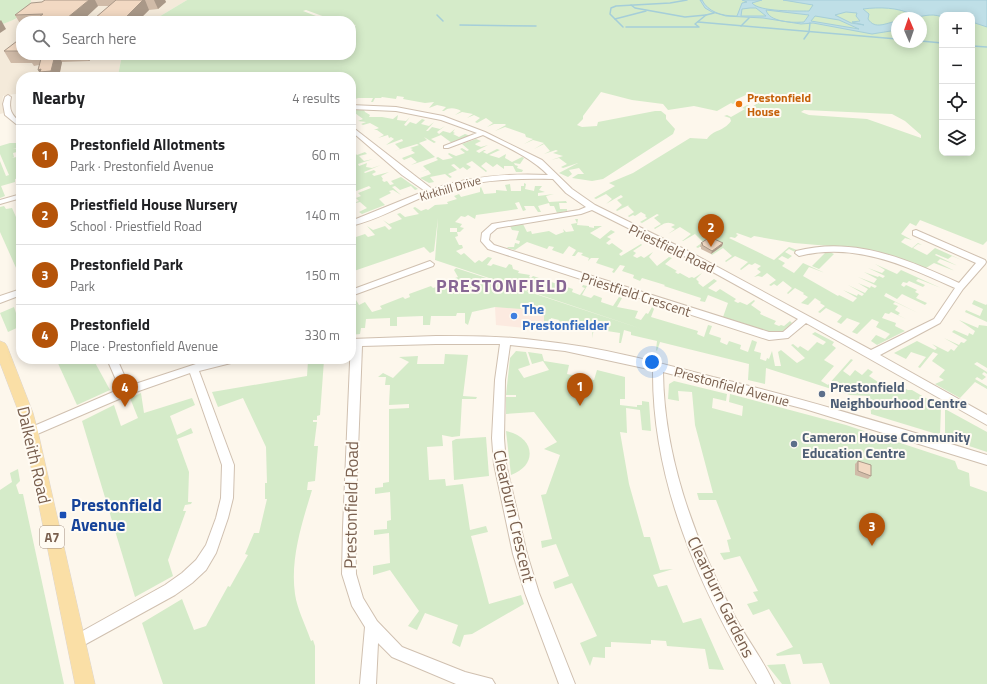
<!DOCTYPE html>
<html lang="en">
<head>
<meta charset="utf-8">
<style>
	body { margin:0; font-family:"Titillium Web",sans-serif; background:#f6f6f6; color:#202124 }
	.controls { position:absolute; right:12px; top:12px; display:grid; overflow:hidden; border-radius:8px; box-shadow:0 2px 10px #0003 }
	.controls button { width:36px; height:36px; display:grid; place-items:center; padding:0; border:0; border-bottom:1px solid #e0e0e0; background:#fff; color:#202124; font:20px sans-serif }
	.compass { position:absolute; left:891px; top:12px; width:36px; height:36px; border-radius:50%; background:#fff; box-shadow:0 2px 10px #0003; rotate:358deg }
	.you { position:absolute; left:652px; top:362px; width:14px; height:14px; margin:-10px; border:3px solid #fff; border-radius:50%; background:#1a73e8; box-shadow:0 0 0 6px #1a73e833 }
	.badge { display:grid; place-items:center; width:26px; height:26px; border-radius:50%; background:#b45309; color:#fff; font-size:13px; font-weight:700 }
	.pin { position:absolute; translate:-50% -33px; filter:drop-shadow(0 1px 2px #0008) }
	.pin::after { content:''; position:absolute; top:21px; width:14px; height:12px; background:inherit; clip-path:polygon(0 0,100% 0,50% 100%) }
	.list { margin:0; padding:0; list-style:none }
	h2 { display:flex; justify-content:space-between; align-items:center; height:52px; margin:0; padding:0 16px; font-size:17px }
	h2 small { font-size:13px; font-weight:400; color:#757577 }
	.list li { display:grid; grid-template-columns:26px 1fr auto; gap:12px; align-items:center; box-sizing:border-box; height:60px; padding:0 16px; border-top:1px solid #e0e0e0 }
	.list b { display:block; font-size:15px; white-space:nowrap }
	.list p { margin:0; font-size:13px; white-space:nowrap; color:#757577 }
	.list em { font-size:13px; font-style:normal; color:#757577 }
	.icon { flex:none; width:22px; height:22px; fill:none; stroke:currentColor; stroke-width:2; stroke-linecap:round; stroke-linejoin:round }
	.map { position:relative; flex:none; width:987px; height:684px; overflow:hidden }
	.search { position:absolute; background:#fff; box-shadow:0 2px 10px #0003; left:16px; top:16px; width:340px; height:44px; display:flex; align-items:center; gap:10px; box-sizing:border-box; padding:0 14px; border-radius:16px; color:#757577; font-size:15px }
	.panel { position:absolute; background:#fff; box-shadow:0 2px 10px #0003; left:16px; top:72px; width:340px; height:292px; border-radius:16px }
	.map>svg:first-child { display:block }
	.residential { fill:#f4eada }
	.commercial { fill:#fceae0 }
	.green { fill:#d5ebc9; fill-rule:evenodd }
	.water { fill:#bfdfe7; stroke:#a5ced9; fill-rule:evenodd }
	.lines { fill:none; stroke-linecap:round; stroke-linejoin:round }
	.stream { stroke:#a5ced9; stroke-width:1.5 }
	.minor-casing { stroke:#d0c0b0; stroke-width:2 }
	.major-casing { stroke:#dcd5d1; stroke-width:1 }
	.minor { fill:#fff; fill-rule:evenodd }
	.major { fill:#fadfa6; fill-rule:evenodd }
	.wall { fill:#d0bba8; fill-rule:evenodd }
	.shaded-wall { fill:#a99888 }
	.building { fill:#f2d9c3; stroke:#a99888 }
	.food-dot { fill:#e8710a; stroke:#fffbf3; stroke-width:1.5 }
	.shop-dot { fill:#3f7fe0; stroke:#fffbf3; stroke-width:1.5 }
	.service-dot { fill:#5c6f8a; stroke:#fffbf3; stroke-width:1.5 }
	.transit-dot { fill:#1a4fb4; stroke:#fffbf3; stroke-width:1.5 }
	.labels { text-anchor:middle; dominant-baseline:central; stroke-width:4; stroke-linejoin:round; paint-order:stroke }
	.far-food-label { font-size:12px; font-weight:bold; fill:#c56008; stroke:#fffbf3; text-anchor:start }
	.far-street-label { font-size:12px; fill:#795f4e; stroke:#fffbf3 }
	.shield { fill:#fffbf3; stroke:#a18e80; stroke-width:1 }
	.shield-label { font-size:13px; font-weight:bold; fill:#795f4e }
	.street-label { font-size:14px; fill:#795f4e; stroke:#fffbf3 }
	.shop-label { font-size:14px; font-weight:bold; fill:#366cbe; stroke:#fffbf3; text-anchor:start }
	.service-label { font-size:14px; font-weight:bold; fill:#4e5e75; stroke:#fffbf3; text-anchor:start }
	.near-street-label { font-size:17px; fill:#795f4e; stroke:#fffbf3 }
	.near-transit-label { font-size:17px; font-weight:bold; fill:#164399; stroke:#fffbf3; text-anchor:start }
	.district-label { font-size:18px; font-weight:bold; letter-spacing:1px; fill:#876694; stroke:#fffbf3 }
</style>
</head>
<body>
<div class="map">
<svg width="987" height="684" viewBox="0 0 987 684">
	<rect width="100%" height="100%" fill="#fdf7ec"/>
	<!-- residential -->
	<path class="residential" d="M31,0H187L152,21H21V55H122L118,75L108,77H21V93L3,96L2,105L4,113L0,114V25L18,18L31,4Z"/>
	<!-- commercial -->
	<path class="commercial" d="M522,298L553,312L544,330L496,325L495,307Z"/>
	<!-- green -->
	<g class="green">
		<path d="M0,0H31C31,15 11,21 0,25Z"/>
		<path d="M187,0H987V241L983,245L920,220L916,226L910,223L901,234L912,240L905,238L901,242L912,248L918,243L922,245L918,244L913,248L927,255L935,248L964,261L952,256L948,259L936,254L935,255L958,266L940,259L937,262L955,271L934,263L926,268L946,278L841,247L794,243L754,236L751,238L737,233L736,234L738,235L735,238L731,237L729,238L774,260L789,247L797,250L795,252L789,249L785,252L792,256L788,259L782,256L778,259L785,263L782,266L794,273L803,263L825,273L809,267L803,276L838,296L839,295L853,302L857,298L843,290L857,296L858,294L862,296L864,294L848,285L865,293L868,289L858,283L870,288L871,286L875,288L877,286L858,277L874,283L877,279L864,272L878,277L879,276L883,278L885,276L868,268L882,273L885,270L875,264L897,274L901,270L941,288L918,279L916,281L925,285L923,287L909,281L907,283L903,282L901,285L904,287L906,285L917,290L915,292L919,294L916,298L927,303L925,305L902,294L897,299L886,293L884,296L918,313L895,302L893,304L898,306L895,310L900,313L898,315L906,319L891,312L889,314L885,313L882,318L896,323L895,326L905,331L877,345L871,341L876,335L885,339L890,334L876,327L879,322L872,319L857,334L852,332L860,323L847,318L841,324L837,322L842,316L826,308L820,313L818,312L825,306L820,303L821,302L815,298L808,305L801,303L808,297L803,294L804,293L795,288L788,294L787,293L792,288L783,281L777,286L774,284L771,286L769,285L776,280L767,273L762,277L758,276L754,277L761,272L757,269L761,266L755,263L752,265L749,264L741,270L740,269L748,262L735,256L726,262L725,261L732,256L723,248L712,255L711,254L721,246L709,240L698,248L696,247L703,242L695,234L683,241H682L691,234L680,227L668,234L675,229L671,227L675,225C667,220 663,224 655,229L654,228L661,224L654,218L659,215L657,214L642,223L640,222L647,218L645,216L646,215L641,212L635,216L633,215L629,217L628,216L634,212L628,206L629,205L617,211L616,210L622,205L617,200L623,197L621,195L606,204L612,199L606,194L596,199L594,198L615,186L609,183L633,173L690,138L707,139C714,129 723,132 731,121L730,118L724,116L727,115L731,117L745,109L742,108L747,105L752,107L762,100L748,94L735,100L737,102L733,104L731,103L717,111L694,106L668,110L663,104L632,100L601,92L583,116V119L577,125L582,127L597,126L598,122L655,111H661L666,115V119L675,129L673,134L603,179L592,181L572,178L578,174H584L579,168L569,170L572,174L568,177L559,173L578,163L563,168L561,167L567,164L559,158L551,160L563,156L553,153L558,151L556,150L544,154L550,151L544,144L534,149L544,143L533,140L524,144L533,139L526,137L525,134L505,127L495,131L506,125L505,124H494L487,127L493,123L486,118L477,123L475,122L480,118L474,115L467,118L473,114L462,112L455,115L461,111C456,108 449,107 444,111H442L446,107L437,105L429,108L434,102L425,103L403,99L404,97L397,96L396,99L382,97L381,98H375L373,102H371L373,98H358L353,100L351,77H108L118,75L122,55H351V29L356,25L351,24V21H336L306,10L303,11L329,21H152ZM942,15H972V153H942ZM897,18H921V42H897ZM804,110L892,114L905,121L921,135V138L867,119L809,115L801,112Z"/>
		<path d="M351,110H364L365,112L370,115L369,117H382L393,119L398,115L397,120L406,121L410,117L404,125L406,126L410,122L416,124L422,119L425,120L421,124L429,126L434,122L426,131H428L432,127L440,129L445,126L437,132L439,134L443,131L450,133L455,129L453,132L455,133L453,134L459,137L465,134L471,136L452,143L441,135L431,139L436,142L434,143L424,137L427,140L419,143L435,157L411,165L417,162L411,157L404,160L402,158L415,153L411,150L413,149L410,148L419,145L417,144L394,151L400,149L395,144L403,141L402,139L386,145L394,139L391,137L389,138L388,135L378,138L384,135L377,130H374L379,128L370,123L363,125L361,124L366,122L358,121L363,119Z"/>
		<path d="M476,139L481,141L475,144L476,145L481,147L488,145L476,151L479,153L484,150H486L483,152L487,154L497,149L500,150L489,155L499,158L506,154L505,158L512,162L522,157L524,158L520,164L514,163L515,165L518,166L517,168L523,170L522,172H516L513,166H504V169L497,164L493,167L486,162L481,166L487,171L486,172L472,161L466,164L471,167L467,170L463,167L460,169L454,164L451,165L457,170L448,174L452,177L450,178L445,174L430,177L434,182L429,183L420,178L431,174L428,170L420,172L427,170L423,166L438,160L436,158L438,157L443,160L453,158L448,154L449,153L456,156L465,153L460,149L462,148L467,151L469,150L462,144Z"/>
		<path d="M10,143H17L19,147L13,149L20,148L21,151L13,153L14,157L12,158L21,156V159L16,161L21,160V163L17,164H21V178L15,179V182L1,186L5,196L0,198V161L6,176L9,175L0,154V146Z"/>
		<path d="M351,152H354L357,155L365,152L367,154L359,156L364,161L373,159L358,164L359,166L367,163L366,167L372,168L381,165L364,172L365,173L374,170L376,172L372,174L374,176L389,172L381,176L383,179L382,180L384,182L387,181L390,185L394,184L391,181L401,177L418,189L415,190L411,186L400,190L395,186L392,187L401,195L393,190L389,191L391,193L379,199L385,205L362,214L359,212L367,208L360,202L351,204L359,201L356,198L361,196L358,193L371,188L369,186L351,193Z"/>
		<path d="M524,183L526,184L525,189L534,191L535,186H542L539,190L545,192L538,193V196L554,194L546,196L549,202L566,201L567,203H559L560,209H567V211L557,213L554,206H550L549,203L538,206L541,212H538L534,206H524L526,210L523,211L519,202L515,203L518,209L476,215L475,219L468,215L465,217L461,216L455,222L462,224L460,227L464,228L460,232H457V228H450V232H457L458,236L455,237L459,245H462L463,248L456,251L461,255L464,253L475,263L479,260L482,262L488,257L492,258L487,265L491,266L493,264L506,268L509,264L512,265L513,269L519,271L518,273L530,275L529,277L531,278L533,276L542,279L540,282L549,285L551,282L561,285L559,289L565,291L567,287L573,289L572,292L580,295L585,288L582,287L583,285L587,286L582,295L591,298L594,295L602,298L601,302L613,306L619,297L622,298L617,307L638,311L635,318L641,320L646,313L648,314L652,307L654,309L651,317L698,331L697,334L704,337L708,325L712,326L709,334L721,338L720,342L727,345L729,341L741,345L740,349L748,352L752,340L757,342L754,351L761,353L760,359L766,361L767,358L769,359L772,351L775,366H781L778,352L781,350L797,363L805,358L791,345L793,344L798,348L800,346L808,351L817,342L823,345L826,342L812,334L815,332L834,342L832,345L836,348L824,360L834,366L821,381L828,385L851,359L853,360L843,371L850,376L855,370L862,375L868,369L873,372L869,376L878,382L876,384L885,389L888,385L894,389L898,385L908,390H912L941,407L940,435L871,414L870,396L850,395L766,368L765,384L748,380L749,364L660,342L657,351L656,350L657,341L631,335V332L624,330L621,343H619L620,333L594,329L592,338L593,325L585,324L584,328L558,323L559,320L551,318L548,331L544,330L545,326L544,325V316L521,309L495,307L472,312L468,325L465,323V313H457L456,316H431L430,325H423V316L397,317V326H390V318L366,319L365,328H361L360,334L351,335V301L356,300L359,305L365,302L372,312L382,309L380,306L403,297L405,299L410,297L409,294L431,286L433,288L439,286L438,284L458,277L454,270L456,268L642,329L435,260L438,218L434,251L430,253L424,247L351,272V243L354,238L351,233L356,237L365,234L368,237L375,235L367,226L373,230L385,226L389,230L392,228L383,220L389,224L402,219L397,214L400,213L405,217L419,214L413,208L415,207L421,211L426,209L428,210L435,205L448,204L447,202L457,199L454,196L459,194L461,197L480,192V188L481,187L484,194L496,193V190L507,191L505,185L510,184L511,191H521V186H524Z"/>
		<path d="M4,206L6,209L12,208L16,217L21,216V279L0,232V207Z"/>
		<path d="M575,219H578L577,225L589,226V227L594,228V226H602L590,233L600,239L611,230L615,232L607,237L611,239L606,243L609,245L612,243L623,251L619,254L621,256L641,244L642,245L633,251L636,253L633,256L637,258L641,256L644,258L653,252L649,257L657,266L669,257L672,258L665,264L677,271L675,272L678,274L680,273L689,278L692,277L694,278L702,273L696,279L699,282L698,283L703,287L714,279L717,281L708,288L716,292L720,289L736,299L734,301L738,303L740,302L747,305L754,300L755,301L751,305L761,312L760,314L776,321L774,324L779,326L781,325L784,326L790,321L792,323L782,332H770L723,317L728,303L708,295L705,302L700,301L701,298L664,286L665,285L642,278L640,281L633,278L634,275L622,271L625,266L620,265L614,273L612,272L614,269L596,263L599,258H591L588,261L589,258L581,255L583,253L578,252L575,256H572L576,250L569,246L563,254L552,250L554,247L549,246L547,249L527,242L515,250L507,248L508,247H514L515,243L519,244L520,241L516,240L519,231L512,230L510,226L523,224L527,232L531,231L532,234L549,231L556,235L564,232L563,229L566,232L574,231L571,224L577,223Z"/>
		<path d="M827,251L834,254L819,269L812,266Z"/>
		<path d="M974,300L986,305L987,304V322L965,312L966,310L980,316L983,309L972,304Z"/>
		<path d="M14,307L17,316L21,314V326L8,332L0,313Z"/>
		<path d="M959,320L978,328L979,325L987,326V368L977,362L974,364L987,372V374L984,372L982,374L986,377L982,380L977,377L975,379L987,386V389L975,382L960,398L935,384L944,380L939,377L945,370L932,361L938,354L933,352L920,368L918,367L926,357L911,352L906,359L894,353L917,341L935,350L937,348L932,344L948,352L951,349L954,351L958,346L944,338L959,345L961,342L964,343L967,340L952,332L954,330L968,336L969,333L973,335L975,331Z"/>
		<path d="M516,351L526,352L530,365L518,369L524,378L549,370L543,361L532,364L528,352L542,354L544,361L569,365L567,374L594,380L597,370L625,377V399H620V405L637,407V405H642V401L649,402L651,431L642,430L640,410L626,408L627,433L620,432L629,484L644,537H650L660,570L673,569L653,575L658,587L667,585L683,623L701,618L724,670L709,669L705,649L667,646L666,641L651,640V644L611,642V647H605V658L593,657L590,666L580,643L597,636L572,583L555,589L553,582L569,576L556,544L542,548L541,541L552,539L541,495L546,494L560,455L544,449L557,442L534,412L506,414V397H516V395H506L510,358Z"/>
		<path d="M445,354L468,355L463,396L477,397L476,399H462L460,436L452,437L442,435L443,446L427,447L429,480L445,479L446,486L463,484L470,530L486,526L488,532L471,536L489,604L521,595L524,604L472,634L464,635L460,647L452,643L458,625L425,613L417,630L408,626L419,611L390,570L373,575V566L390,563L389,533L374,535V530L387,529V521L391,520L390,492L375,494V488L383,487V483L389,482V409L409,408V404L389,405L390,385H385L386,377H378L383,373L393,378L409,362L399,357L418,356L417,364H444Z"/>
		<path d="M56,359H93L110,390L77,405Z"/>
		<path d="M320,359L324,360L320,415L317,416V420H313V422H317L314,446H318L315,481L308,482L307,490H312C302,523 290,559 295,594C297,609 306,626 311,641L313,640L315,646V684H163L142,623L182,599L194,630L206,626L228,586L230,587L248,555L245,554L254,533H259L267,499H265V483H267L266,447L243,398L218,407L212,392L307,376L308,361Z"/>
		<path d="M674,381L727,394L726,401L713,398L712,408L742,416L743,406L729,402L730,394L846,425L955,461L958,469L969,473L970,486L987,492V684H830L822,663L803,664L800,654L777,656L776,654L793,647L769,609L753,615L747,604L758,601L753,592L758,591L740,556L724,560L720,553L730,552L727,540L731,539L716,500H699L697,493H713L695,425L692,392L678,391L679,401L668,399L669,384Z"/>
		<path d="M141,393L144,413L192,398L195,405L170,416L177,435L191,428L193,433L177,439L189,472L188,502H192L191,504L185,505L183,511H186L168,560L173,576L135,597L82,421L114,405L121,426L138,418L130,398Z"/>
		<path d="M945,409L987,432V452L945,438Z"/>
		<path d="M506,431C534,436 539,465 511,475Z"/>
		<path d="M486,437L489,476L454,480L452,441L456,439Z"/>
		<path d="M18,469L20,481L16,485L19,494H23L64,684H0V490L12,482L10,473Z"/>
		<path d="M785,664L791,684H782L767,665Z"/>
	</g>
	<!-- water -->
	<path class="water" d="M700,0H702C708,12 722,16 735,16H737L742,3L747,2L742,0H762L752,3C759,12 797,11 809,11L813,5L783,0H987V27L972,22V15H942V17C930,12 920,18 908,18L913,15C898,7 879,7 863,9L869,14L868,19C875,30 886,23 897,21V30L872,34L813,23L801,24L763,18L726,16L712,12L705,8ZM750,8H756L766,16H741L742,9ZM766,10L809,15L804,22C792,23 769,22 766,10ZM846,12L857,13L856,16L860,21L852,22L864,25L851,23L835,15ZM815,16L839,20L859,29L811,21Z"/>
	<g class="lines">
		<!-- stream -->
		<g class="stream">
			<path d="M631,5L635,8L685,17L706,15"/>
			<path d="M437,15L443,21"/>
			<path d="M615,19L646,11"/>
			<path d="M698,22L897,39"/>
			<path d="M460,25L536,26"/>
			<path d="M741,26L749,18"/>
			<path d="M623,27L610,14L611,8L616,6L670,3L687,0"/>
			<path d="M626,27H699L695,24L706,15L714,13"/>
			<path d="M804,39L809,32L810,23"/>
			<path d="M921,41L942,43"/>
			<path d="M972,46L987,47"/>
		</g>
		<defs>
			<g id="minor">
				<path d="M8,95L11,97C8,110 12,115 21,123V128L5,115L3,104L5,97Z"/>
				<path d="M351,105L396,107L443,116L485,132L542,160L572,189L595,205L688,251L871,350L934,319L955,288C904,265 855,242 799,256L795,253L796,251C854,236 907,259 959,283L976,263L913,235V231L916,230L985,260L986,262L985,264L963,289L940,323L880,355L987,415V425L806,323L788,338L769,340L488,249L481,241L482,233L492,224L579,210L586,207L566,193L553,179C508,178 471,180 428,195C402,205 378,220 351,226V221L425,191L402,175L351,131V126L432,189C470,176 508,173 548,175C529,156 506,147 483,135L448,148H444V146L477,133L441,120L396,111L351,109ZM592,210L682,255L798,319L783,332H769L494,245L489,240L490,234L497,228L581,214Z"/>
				<path d="M21,194V198L0,204V200Z"/>
				<path d="M430,261L434,264L433,266L351,296V290Z"/>
				<path d="M21,289V295L0,303V296Z"/>
				<path d="M436,336C471,336 507,336 542,341C600,347 657,362 713,377C806,399 896,427 987,455V465L805,409L663,372C664,457 694,538 733,613C745,637 763,659 774,684H757C700,589 652,483 653,370L565,351L510,345L505,380L504,438L506,464L527,554L539,593L575,684H559L525,593L513,554L494,464L492,438L495,380L500,344H436L362,346L355,528L356,574L363,598L377,621L402,647L465,672L492,679L495,684H456L392,657L378,643L376,684H360L365,627L352,606L342,574L343,528L351,339Z"/>
				<path d="M107,359H117L129,386L205,361L214,359H236L235,362L199,371L234,465L233,498L228,518L216,553L206,570L192,583L175,595L75,650L70,648L68,643L70,638L165,585L182,573L196,560L206,545L216,518L221,498L222,465L190,373L133,393L35,435L31,437L27,435L25,432L27,429L120,389Z"/>
			</g>
			<path id="major" d="M0,341L5,343L7,346L33,413L38,432L95,684H75L24,432L19,413L0,363Z"/>
		</defs>
		<!-- minor casing -->
		<use href="#minor" class="minor-casing"/>
		<!-- major casing -->
		<use href="#major" class="major-casing"/>
		<!-- minor -->
		<use href="#minor" class="minor"/>
		<!-- major -->
		<use href="#major" class="major"/>
	</g>
	<!-- wall -->
	<g class="wall">
		<path d="M45,0H165L166,2L158,9L149,10L138,21H21V25L15,15L42,2ZM98,6H109L95,18H85Z"/>
		<path d="M21,31V55H95L89,61L62,62L59,77H42L38,70L39,65L34,66L32,63H11L4,51L19,40L16,35Z"/>
		<path d="M701,243H723L722,246L711,254L701,249V247H700Z"/>
		<path d="M858,461L871,476L868,479L855,475V464Z"/>
	</g>
	<!-- shaded-wall -->
	<g class="shaded-wall">
		<path d="M89,0H95L98,6L82,21L67,18Z"/>
		<path d="M143,0H145L149,10L138,21H122Z"/>
		<path d="M154,0H165L166,2L158,9Z"/>
		<path d="M1,20L6,29L0,33V21Z"/>
		<path d="M55,55H58L62,62L59,77H42L38,70Z"/>
		<path d="M86,55H95L89,61Z"/>
		<path d="M723,243L722,246L711,254L712,251Z"/>
	</g>
	<!-- building -->
	<g class="building">
		<path d="M45,0H89L67,18H95L116,0H143L122,21H34L43,14L15,15L31,3L42,2Z"/>
		<path d="M21,31V35H16Z"/>
		<path d="M21,38V51H4Z"/>
		<path d="M42,55H55L51,71L40,72L41,69L38,70Z"/>
		<path d="M710,237L723,243L712,251L702,245L703,244L701,243Z"/>
		<path d="M858,461L871,465V476L858,471Z"/>
	</g>
	<!-- markers -->
	<circle class="food-dot" cx="739" cy="104" r="4"/>
	<circle class="shop-dot" cx="514" cy="316" r="4"/>
	<g class="service-dot">
		<circle cx="822" cy="394" r="4"/>
		<circle cx="794" cy="444" r="4"/>
	</g>
	<rect class="transit-dot" x="59" y="511" width="8" height="8" rx="2"/>
	<g class="labels">
		<!-- far-food labels -->
		<g class="far-food-label">
			<text x="747" y="97">Prestonfield<tspan x="747" dy="14">House</tspan></text>
		</g>
		<!-- far-street labels -->
		<g class="far-street-label">
			<text transform="translate(450 188) rotate(-16)">Kirkhill Drive</text>
		</g>
		<!-- shield labels -->
		<rect class="shield" x="40" y="526" width="24" height="22" rx="3"/>
		<g class="shield-label">
			<text x="52" y="537">A7</text>
		</g>
		<!-- street labels -->
		<g class="street-label">
			<text transform="translate(672 248) rotate(26)">Priestfield Road</text>
			<text transform="translate(636 294) rotate(18)">Priestfield Crescent</text>
			<text transform="translate(732 386) rotate(15)">Prestonfield Avenue</text>
		</g>
		<!-- shop labels -->
		<g class="shop-label">
			<text x="522" y="308">The<tspan x="522" dy="16">Prestonfielder</tspan></text>
		</g>
		<!-- service labels -->
		<g class="service-label">
			<text x="830" y="386">Prestonfield<tspan x="830" dy="16">Neighbourhood Centre</tspan></text>
			<text x="802" y="436">Cameron House Community<tspan x="802" dy="16">Education Centre</tspan></text>
		</g>
		<!-- near-street labels -->
		<g class="near-street-label">
			<text transform="translate(34 455) rotate(77)">Dalkeith Road</text>
			<text transform="translate(351 505) rotate(-89)">Prestonfield Road</text>
			<text transform="translate(514 516) rotate(77)">Clearburn Crescent</text>
			<text transform="translate(721 597) rotate(64)">Clearburn Gardens</text>
		</g>
		<!-- near-transit labels -->
		<g class="near-transit-label">
			<text x="71" y="505">Prestonfield<tspan x="71" dy="20">Avenue</tspan></text>
		</g>
		<!-- district labels -->
		<g class="district-label">
			<text x="502" y="285">PRESTONFIELD</text>
		</g>
	</g>
</svg>
<div class="controls">
<button>+</button>
<button>−</button>
<button><svg class="icon" aria-label="locate" viewBox="0 0 24 24"><circle cx="12" cy="12" r="6"/><path d="M12 2v4M12 18v4M2 12h4M18 12h4"/></svg></button>
<button><svg class="icon" aria-label="layers" viewBox="0 0 24 24"><path d="M12 4l9 5-9 5-9-5zM3 14l9 5 9-5"/></svg></button>
</div>
<svg class="compass" viewBox="-18 -18 36 36"><path d="M0-13l5 13h-10z" fill="#e53935"/><path d="M0 13l5-13h-10z" fill="#757577"/></svg>
<div class="you"></div>
<div class="pin badge" style="left:580px;top:406px">1</div>
<div class="pin badge" style="left:711px;top:247px">2</div>
<div class="pin badge" style="left:872px;top:546px">3</div>
<div class="pin badge" style="left:125px;top:407px">4</div>
<div class="search"><svg class="icon" aria-label="search" viewBox="0 0 24 24"><circle cx="10" cy="10" r="6"/><path d="M15 15l6 6"/></svg>Search here</div>
<section class="panel">
<h2>Nearby<small>4 results</small></h2>
<ul class="list">
<li><span class="badge">1</span><div><b>Prestonfield Allotments</b><p>Park · Prestonfield Avenue</p></div><em>60 m</em></li>
<li><span class="badge">2</span><div><b>Priestfield House Nursery</b><p>School · Priestfield Road</p></div><em>140 m</em></li>
<li><span class="badge">3</span><div><b>Prestonfield Park</b><p>Park</p></div><em>150 m</em></li>
<li><span class="badge">4</span><div><b>Prestonfield</b><p>Place · Prestonfield Avenue</p></div><em>330 m</em></li>
</ul>
</section>
</div>
</body>
</html>
